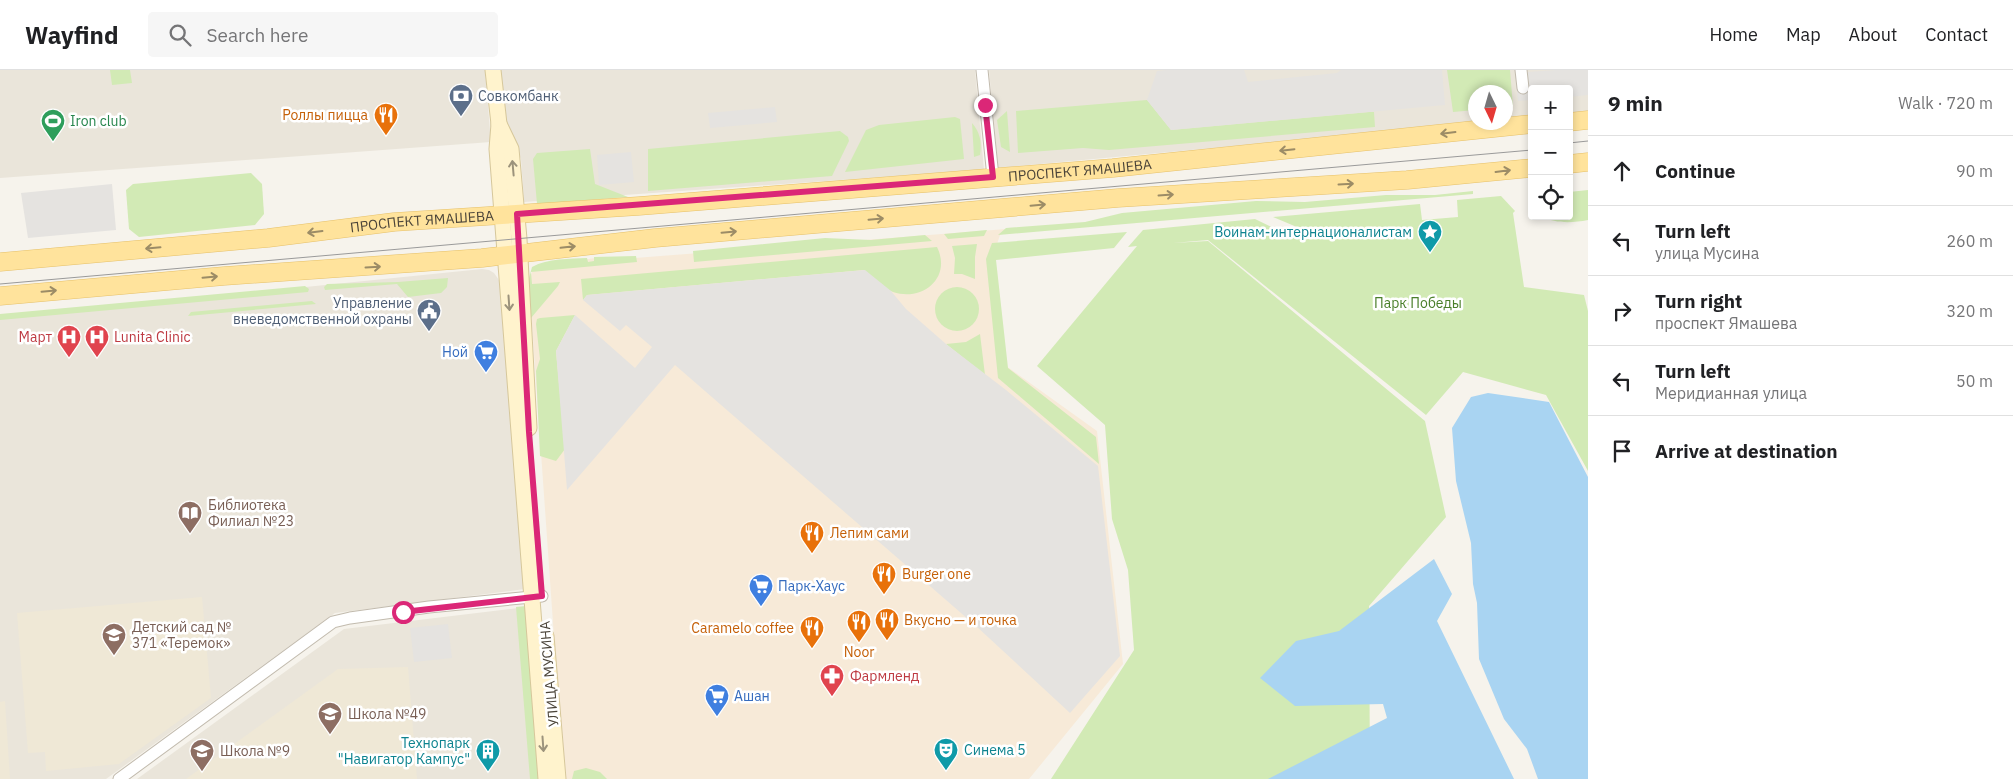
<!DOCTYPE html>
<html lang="en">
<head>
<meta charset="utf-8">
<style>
	body { margin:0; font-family:"IBM Plex Sans",sans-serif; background:#f6f6f6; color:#202124 }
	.controls { position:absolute; right:15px; top:15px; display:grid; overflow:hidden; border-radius:5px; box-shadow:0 2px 8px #0003 }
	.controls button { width:45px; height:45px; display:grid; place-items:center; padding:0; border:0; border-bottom:1px solid #e0e0e0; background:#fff; color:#202124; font:25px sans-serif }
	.compass { position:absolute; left:1468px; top:15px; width:45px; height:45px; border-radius:50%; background:#fff; box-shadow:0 2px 8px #0003; rotate:175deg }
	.stop { position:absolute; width:15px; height:15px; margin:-11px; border:4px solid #db2777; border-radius:50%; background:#fff }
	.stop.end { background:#db2777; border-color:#fff; box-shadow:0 1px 5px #0008 }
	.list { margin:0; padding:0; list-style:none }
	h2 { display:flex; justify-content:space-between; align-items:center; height:65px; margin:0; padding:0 20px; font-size:21px }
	h2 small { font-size:16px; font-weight:400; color:#757577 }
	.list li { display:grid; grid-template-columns:32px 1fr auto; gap:15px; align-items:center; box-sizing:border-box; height:70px; padding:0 20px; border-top:1px solid #e0e0e0 }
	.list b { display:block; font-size:19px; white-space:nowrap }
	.list p { margin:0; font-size:16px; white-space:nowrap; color:#757577 }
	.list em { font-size:16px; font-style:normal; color:#757577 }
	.icon { flex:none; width:28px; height:28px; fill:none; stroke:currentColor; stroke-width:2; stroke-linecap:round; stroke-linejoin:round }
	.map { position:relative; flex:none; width:1588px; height:709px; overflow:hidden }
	header { display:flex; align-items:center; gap:30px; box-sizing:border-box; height:70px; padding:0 25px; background:#fff; border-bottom:1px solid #e0e0e0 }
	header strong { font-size:24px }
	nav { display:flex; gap:28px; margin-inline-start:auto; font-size:18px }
	.search { width:350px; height:45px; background:#f6f6f6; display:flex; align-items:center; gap:12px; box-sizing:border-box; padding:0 18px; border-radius:5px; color:#757577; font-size:19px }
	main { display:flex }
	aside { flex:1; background:#fff }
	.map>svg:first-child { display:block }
	.residential { fill:#eae5da }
	.commercial { fill:#f7ead8 }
	.education { fill:#efe8d6 }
	.green { fill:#d2eab5 }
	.parking { fill:#e5e3e0 }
	.water { fill:#a9d4f2 }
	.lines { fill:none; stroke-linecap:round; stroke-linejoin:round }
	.street-casing { stroke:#c2bbae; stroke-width:13 }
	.secondary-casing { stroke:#d6c79b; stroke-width:17 }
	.primary-casing { stroke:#e6c16a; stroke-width:19 }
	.street { stroke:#fff; stroke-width:11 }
	.secondary { stroke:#fff3cd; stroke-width:15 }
	.primary { stroke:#ffe39c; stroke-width:18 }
	.tram { stroke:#9a9a9a; stroke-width:1 }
	.oneway { stroke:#9c8c66 }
	.oneway2 { stroke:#9c937c }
	.route { stroke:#db2777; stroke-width:6 }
	.labels { text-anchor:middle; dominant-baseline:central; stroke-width:5; stroke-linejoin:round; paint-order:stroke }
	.service-label { font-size:14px; fill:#4e5e75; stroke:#fff; text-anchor:start }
	.food-label { font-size:14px; fill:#c56008; stroke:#fff; text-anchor:start }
	.leisure-label { font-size:14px; fill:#27864d; stroke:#fff; text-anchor:start }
	.street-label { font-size:14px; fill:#4b4439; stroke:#fff }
	.culture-label { font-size:14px; fill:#0d838f; stroke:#fff; text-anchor:end }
	.park-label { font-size:14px; fill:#4a7f2a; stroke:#fff }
	.health-label { font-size:14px; fill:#be3a42; stroke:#fff; text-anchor:start }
	.shop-label { font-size:14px; fill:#366cbe; stroke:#fff; text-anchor:start }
	.education-label { font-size:14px; fill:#785e54; stroke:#fff; text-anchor:start }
</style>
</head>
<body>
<header>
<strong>Wayfind</strong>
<div class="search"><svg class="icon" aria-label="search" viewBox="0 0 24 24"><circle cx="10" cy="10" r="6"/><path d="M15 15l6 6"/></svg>Search here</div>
<nav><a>Home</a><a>Map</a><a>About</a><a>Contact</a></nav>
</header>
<main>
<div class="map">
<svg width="1588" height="709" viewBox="0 0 1588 709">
	<rect width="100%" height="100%" fill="#f6f3ec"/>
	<!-- residential -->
	<g class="residential">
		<path d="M0,0H485L491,72L0,108Z"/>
		<path d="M500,0H975L984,100L524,132L521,89L505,54Z"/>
		<path d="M989,0H1588V42L1569,44V19H1532V48L1506,50V22H1476V52L1480,53L998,98Z"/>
		<path d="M482,199L489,200L494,203L501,213L525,519L335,543L106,709H0V248Z"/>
		<path d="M527,537L539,709H137L344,559Z"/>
	</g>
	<!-- commercial -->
	<path class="commercial" d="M1006,159L1000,165L992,189L1002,293L1097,361L1123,594L1029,709H564L529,212L533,198L595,188H635Z"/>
	<!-- education -->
	<g class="education">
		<path d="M202,527L211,628L119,694L46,701L45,682L28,683L17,543Z"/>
		<path d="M408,597L417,709H186L338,599Z"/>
		<path d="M5,631L10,709H0V632Z"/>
	</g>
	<!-- green -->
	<g class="green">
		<path d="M110,0H130L132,13L112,15Z"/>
		<path d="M1447,0H1510L1513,37L1506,38V22H1476L1475,40L1453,42Z"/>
		<path d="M1147,30L1171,60L1370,42H1374L1375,57L1109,80L1083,78L1018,83L1016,41Z"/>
		<path d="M1007,41L1010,82L1001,77L997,50Z"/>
		<path d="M955,47L960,49L964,89L845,102L866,60L879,55Z"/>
		<path d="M972,53C980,62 982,72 980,85L974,87Z"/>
		<path d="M840,61L848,67L849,71L832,106L648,121V79Z"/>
		<path d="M590,79L595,114L628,127L537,134L533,89L537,83Z"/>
		<path d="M251,103L262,114L264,144L255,155L139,167L129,159L126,120L133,114Z"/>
		<path d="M1588,120V150C1572,153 1556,154 1541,146H1569V122Z"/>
		<path d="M1473,121V124L998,165L1006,158L1085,152L1122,143L1256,131L1305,132L1386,125H1435Z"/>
		<path d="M1501,126L1515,141L1513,143L1524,217L1584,225L1588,241V401L1546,325L1463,302L1426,345L1208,170L1173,173L1208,171L1425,351L1446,447L1369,536L1370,709H1051L1134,580L1128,500L1112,449L1105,355L1037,296L1137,176L1128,177L1143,160L1255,149L1284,163L1304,160L1273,147L1420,134L1422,150L1458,147L1457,130Z"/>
		<path d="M987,160L984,166L948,169L944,164Z"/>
		<path d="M1127,162L1114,178L996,190L1008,298L1096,367L1099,394L998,308L986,189L992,173Z"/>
		<path d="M925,165L932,171L694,192L693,181L825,168L871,170Z"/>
		<path d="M977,174L975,187V209L962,204H954L955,188L952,176Z"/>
		<path d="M937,177C952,207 923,232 893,222C883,218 873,207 864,200L587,225L583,230L581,209Z"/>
		<path d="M636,186L637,192L531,202L532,214L560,212L558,216L531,248L528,212L532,197C548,188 570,189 587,188L588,192L594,191V187Z"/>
		<path d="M448,208L447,217L441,223L408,227L397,214L325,220L324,217L327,214L398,212Z"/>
		<path d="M305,216L309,219L308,222L0,250V244Z"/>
		<circle cx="957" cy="239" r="22"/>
		<path d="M312,231L316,234L188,246L191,242Z"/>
		<path d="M575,245L556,281L565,379L556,391L540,386L536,301L540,289L536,254L537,249L540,248Z"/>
		<path d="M980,264L985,305L946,274L966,272Z"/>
		<path d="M526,536L540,709H530L516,537Z"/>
		<path d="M586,698L600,702L607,709H572L574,701Z"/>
	</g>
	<!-- parking -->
	<g class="parking">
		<path d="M1166,0H1244L1248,12L1337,3L1341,0H1442L1445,35L1171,60L1147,30L1157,1Z"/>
		<path d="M1556,0H1588V25L1569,27V19H1532V30L1518,31L1515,3Z"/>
		<path d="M775,37L777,52L710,58L708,43Z"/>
		<path d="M631,82L634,112L599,115L597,85Z"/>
		<path d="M112,114L116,160L28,168L21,123Z"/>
		<path d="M865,200L891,221L906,239L946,274L1006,320L1098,396L1120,586L1070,643L976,556L675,295L567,420L556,281L575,245L635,298L652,277L626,255L620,261L583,230L587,225Z"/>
		<path d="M448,554L452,588L414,592L410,558Z"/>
	</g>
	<!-- water -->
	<g class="water">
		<path d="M1488,323L1549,332L1588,407V709H1538L1527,679L1504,649L1479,589L1477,533L1473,514L1471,473L1456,411L1452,358L1471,327Z"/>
		<path d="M1434,489L1452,524L1437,551L1514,709H1268L1387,648L1383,634L1295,636L1260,608L1296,571L1339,561Z"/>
	</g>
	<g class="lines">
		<defs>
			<g id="street">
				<path d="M982,0L993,107"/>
				<path d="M1521,0L1523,18"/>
				<path d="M119,709L333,552L350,548L429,537L542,526"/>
			</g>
			<g id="secondary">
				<path d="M493,0L499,54L497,79L546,709"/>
				<path d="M499,54L511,79L519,169L529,358"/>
				<path d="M546,566L558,709"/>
			</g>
			<g id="primary">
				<path d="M1569,52L1588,50"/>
				<path d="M1569,94L1588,92"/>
				<path id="s1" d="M0,192L268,168L394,152L639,136L1113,98L1532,54"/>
				<path d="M0,226L224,206L482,188L655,168L1118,128L1407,110L1532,98"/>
			</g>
		</defs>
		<!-- street casing -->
		<use href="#street" class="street-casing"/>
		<!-- secondary casing -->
		<use href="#secondary" class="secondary-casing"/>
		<!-- primary casing -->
		<use href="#primary" class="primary-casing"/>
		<!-- street -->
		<use href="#street" class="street"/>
		<!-- secondary -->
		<use href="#secondary" class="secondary"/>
		<!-- primary -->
		<use href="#primary" class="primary"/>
		<!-- tram -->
		<g class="tram">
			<path d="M1569,73L1588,71"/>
			<path d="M0,214L1532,80"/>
		</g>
	</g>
	<!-- one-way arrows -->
	<defs><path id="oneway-shaft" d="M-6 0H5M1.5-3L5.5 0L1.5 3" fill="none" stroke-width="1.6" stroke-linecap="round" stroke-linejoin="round" transform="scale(1.25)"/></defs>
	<g class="oneway">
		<use href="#oneway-shaft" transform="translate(1448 63) rotate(173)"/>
		<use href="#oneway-shaft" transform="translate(1287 80) rotate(174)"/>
		<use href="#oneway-shaft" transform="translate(1503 101) rotate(-7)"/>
		<use href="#oneway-shaft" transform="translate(1346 114) rotate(-3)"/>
		<use href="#oneway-shaft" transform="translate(1166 125) rotate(-4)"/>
		<use href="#oneway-shaft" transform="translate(1038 135) rotate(-5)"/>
		<use href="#oneway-shaft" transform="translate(876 149) rotate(-5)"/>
		<use href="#oneway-shaft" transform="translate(315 162) rotate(173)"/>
		<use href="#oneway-shaft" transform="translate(729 162) rotate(-5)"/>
		<use href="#oneway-shaft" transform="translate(568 177) rotate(-6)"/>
		<use href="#oneway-shaft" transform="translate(153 178) rotate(175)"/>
		<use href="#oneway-shaft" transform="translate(373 197) rotate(-3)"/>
		<use href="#oneway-shaft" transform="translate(210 207) rotate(-5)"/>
		<use href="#oneway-shaft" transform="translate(49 221) rotate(-5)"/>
	</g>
	<g class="oneway2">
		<use href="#oneway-shaft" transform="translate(513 98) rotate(-95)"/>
		<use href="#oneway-shaft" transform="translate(509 233) rotate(86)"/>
		<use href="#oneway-shaft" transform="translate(543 674) rotate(86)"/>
	</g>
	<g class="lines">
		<!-- route -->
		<path class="route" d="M403,542L542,526L529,362L517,144L993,107L985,35"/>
	</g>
	<!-- icons -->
	<defs>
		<symbol id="bank-pin" viewBox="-11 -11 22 30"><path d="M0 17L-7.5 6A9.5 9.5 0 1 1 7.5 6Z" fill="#5c6f8a" stroke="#fff"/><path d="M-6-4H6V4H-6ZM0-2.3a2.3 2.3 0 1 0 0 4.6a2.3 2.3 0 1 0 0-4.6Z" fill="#fff"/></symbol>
		<symbol id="restaurant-pin" viewBox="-11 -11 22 30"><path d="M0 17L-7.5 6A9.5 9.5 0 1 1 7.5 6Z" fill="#e8710a" stroke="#fff"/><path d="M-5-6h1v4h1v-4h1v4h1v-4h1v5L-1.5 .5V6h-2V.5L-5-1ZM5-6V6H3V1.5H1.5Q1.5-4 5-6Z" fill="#fff"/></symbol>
		<symbol id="stadium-pin" viewBox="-11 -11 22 30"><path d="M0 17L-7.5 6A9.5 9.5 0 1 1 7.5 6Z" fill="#2e9e5b" stroke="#fff"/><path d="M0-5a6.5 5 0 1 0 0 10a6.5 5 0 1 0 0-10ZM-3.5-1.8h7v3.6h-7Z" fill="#fff"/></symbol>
		<symbol id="sight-pin" viewBox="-11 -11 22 30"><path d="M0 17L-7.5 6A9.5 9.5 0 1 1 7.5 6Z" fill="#0f9aa8" stroke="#fff"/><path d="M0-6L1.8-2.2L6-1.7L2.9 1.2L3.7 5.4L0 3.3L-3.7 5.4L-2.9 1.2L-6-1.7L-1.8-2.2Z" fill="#fff"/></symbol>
		<symbol id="civic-pin" viewBox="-11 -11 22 30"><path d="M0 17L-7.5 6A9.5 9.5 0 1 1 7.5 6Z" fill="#5c6f8a" stroke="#fff"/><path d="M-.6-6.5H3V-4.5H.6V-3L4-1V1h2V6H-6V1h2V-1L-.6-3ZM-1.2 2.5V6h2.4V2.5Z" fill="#fff"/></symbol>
		<symbol id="hospital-pin" viewBox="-11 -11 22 30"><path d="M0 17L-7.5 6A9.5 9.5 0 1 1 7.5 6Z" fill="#e0444e" stroke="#fff"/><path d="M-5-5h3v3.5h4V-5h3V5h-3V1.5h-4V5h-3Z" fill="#fff"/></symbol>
		<symbol id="supermarket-pin" viewBox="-11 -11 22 30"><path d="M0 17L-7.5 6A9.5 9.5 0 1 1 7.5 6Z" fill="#3f7fe0" stroke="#fff"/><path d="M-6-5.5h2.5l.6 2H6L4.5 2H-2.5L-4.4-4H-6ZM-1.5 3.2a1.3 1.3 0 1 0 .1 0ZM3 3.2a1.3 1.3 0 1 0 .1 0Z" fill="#fff"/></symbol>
		<symbol id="library-pin" viewBox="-11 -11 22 30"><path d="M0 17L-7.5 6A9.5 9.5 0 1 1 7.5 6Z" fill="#8d6e63" stroke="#fff"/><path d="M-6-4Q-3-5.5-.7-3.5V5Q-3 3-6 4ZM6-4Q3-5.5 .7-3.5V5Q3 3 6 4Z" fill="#fff"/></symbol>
		<symbol id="school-pin" viewBox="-11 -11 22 30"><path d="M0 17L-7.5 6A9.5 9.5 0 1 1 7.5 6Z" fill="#8d6e63" stroke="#fff"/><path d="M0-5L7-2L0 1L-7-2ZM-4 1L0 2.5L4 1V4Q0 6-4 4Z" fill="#fff"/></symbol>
		<symbol id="pharmacy-pin" viewBox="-11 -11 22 30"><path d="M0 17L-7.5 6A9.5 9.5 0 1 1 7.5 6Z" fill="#e0444e" stroke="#fff"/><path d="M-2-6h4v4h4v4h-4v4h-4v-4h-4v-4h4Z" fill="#fff"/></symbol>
		<symbol id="theatre-pin" viewBox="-11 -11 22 30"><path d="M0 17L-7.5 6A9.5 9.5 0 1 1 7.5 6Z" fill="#0f9aa8" stroke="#fff"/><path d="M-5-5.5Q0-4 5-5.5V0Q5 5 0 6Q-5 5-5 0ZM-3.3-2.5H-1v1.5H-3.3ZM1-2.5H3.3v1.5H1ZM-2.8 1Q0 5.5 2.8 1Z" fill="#fff"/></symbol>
		<symbol id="building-pin" viewBox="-11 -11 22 30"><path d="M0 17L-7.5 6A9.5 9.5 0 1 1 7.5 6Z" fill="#0f9aa8" stroke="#fff"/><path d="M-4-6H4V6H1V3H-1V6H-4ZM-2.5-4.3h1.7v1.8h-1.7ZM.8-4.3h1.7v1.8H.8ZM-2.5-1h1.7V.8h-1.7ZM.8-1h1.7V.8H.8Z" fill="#fff"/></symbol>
	</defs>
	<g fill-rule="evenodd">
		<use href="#bank-pin" x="447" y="12" width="28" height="38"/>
		<use href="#restaurant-pin" x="372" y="31" width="28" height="38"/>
		<use href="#stadium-pin" x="39" y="37" width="28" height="38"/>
		<use href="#sight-pin" x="1416" y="148" width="28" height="38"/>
		<use href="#civic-pin" x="415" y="227" width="28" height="38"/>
		<use href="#hospital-pin" x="55" y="253" width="28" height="38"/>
		<use href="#hospital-pin" x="83" y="253" width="28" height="38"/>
		<use href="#supermarket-pin" x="472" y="268" width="28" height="38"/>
		<use href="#library-pin" x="176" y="429" width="28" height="38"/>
		<use href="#restaurant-pin" x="798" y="449" width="28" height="38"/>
		<use href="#restaurant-pin" x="870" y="490" width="28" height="38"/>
		<use href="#supermarket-pin" x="747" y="502" width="28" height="38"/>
		<use href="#restaurant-pin" x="873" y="536" width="28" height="38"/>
		<use href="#restaurant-pin" x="845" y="538" width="28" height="38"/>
		<use href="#restaurant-pin" x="798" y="544" width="28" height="38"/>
		<use href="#school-pin" x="100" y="551" width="28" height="38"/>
		<use href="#pharmacy-pin" x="818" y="592" width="28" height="38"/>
		<use href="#supermarket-pin" x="703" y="612" width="28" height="38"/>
		<use href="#school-pin" x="316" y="630" width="28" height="38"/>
		<use href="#theatre-pin" x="932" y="666" width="28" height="38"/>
		<use href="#school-pin" x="188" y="667" width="28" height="38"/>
		<use href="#building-pin" x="474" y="667" width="28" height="38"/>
	</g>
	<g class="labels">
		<!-- service labels -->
		<g class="service-label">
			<text x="478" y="26">Совкомбанк</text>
			<text x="412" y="233" text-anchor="end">Управление<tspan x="412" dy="16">вневедомственной охраны</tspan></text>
		</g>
		<!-- food labels -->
		<g class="food-label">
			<text x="368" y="45" text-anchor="end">Роллы пицца</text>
			<text x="830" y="463">Лепим сами</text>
			<text x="902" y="504">Burger one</text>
			<text x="904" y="550">Вкусно — и точка</text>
			<text x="794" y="558" text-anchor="end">Caramelo coffee</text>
			<text x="859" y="582" text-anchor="middle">Noor</text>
		</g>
		<!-- leisure labels -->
		<g class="leisure-label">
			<text x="70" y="51">Iron club</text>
		</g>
		<!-- street labels -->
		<g class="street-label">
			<text stroke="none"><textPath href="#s1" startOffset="1084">ПРОСПЕКТ ЯМАШЕВА</textPath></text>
			<text stroke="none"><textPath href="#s1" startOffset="424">ПРОСПЕКТ ЯМАШЕВА</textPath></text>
			<text transform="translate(549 604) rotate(-95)">УЛИЦА МУСИНА</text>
		</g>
		<!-- culture labels -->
		<g class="culture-label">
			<text x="1412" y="162">Воинам-интернационалистам</text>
			<text x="470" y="673">Технопарк<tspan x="470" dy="16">"Навигатор Кампус"</tspan></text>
			<text x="964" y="680" text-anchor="start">Синема 5</text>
		</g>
		<!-- park labels -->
		<g class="park-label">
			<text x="1418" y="233">Парк Победы</text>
		</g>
		<!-- health labels -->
		<g class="health-label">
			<text x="52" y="267" text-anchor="end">Март</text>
			<text x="114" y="267">Lunita Clinic</text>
			<text x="850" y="606">Фармленд</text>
		</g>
		<!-- shop labels -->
		<g class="shop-label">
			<text x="468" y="282" text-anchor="end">Ной</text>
			<text x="778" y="516">Парк-Хаус</text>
			<text x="734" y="626">Ашан</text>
		</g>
		<!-- education labels -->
		<g class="education-label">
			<text x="208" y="435">Библиотека<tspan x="208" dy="16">Филиал №23</tspan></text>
			<text x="132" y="557">Детский сад №<tspan x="132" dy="16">371 «Теремок»</tspan></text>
			<text x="348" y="644">Школа №49</text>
			<text x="220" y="681">Школа №9</text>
		</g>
	</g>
</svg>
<div class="controls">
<button>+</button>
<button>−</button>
<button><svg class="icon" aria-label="locate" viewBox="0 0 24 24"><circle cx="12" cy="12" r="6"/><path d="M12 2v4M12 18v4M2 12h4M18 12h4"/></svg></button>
</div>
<svg class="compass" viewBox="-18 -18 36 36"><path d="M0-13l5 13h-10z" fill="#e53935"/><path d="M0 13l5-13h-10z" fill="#757577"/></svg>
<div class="stop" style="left:403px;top:542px"></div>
<div class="stop end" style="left:985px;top:35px"></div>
</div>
<aside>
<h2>9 min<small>Walk · 720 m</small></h2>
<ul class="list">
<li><svg class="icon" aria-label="ahead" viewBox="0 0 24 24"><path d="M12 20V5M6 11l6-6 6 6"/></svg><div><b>Continue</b></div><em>90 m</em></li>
<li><svg class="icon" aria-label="left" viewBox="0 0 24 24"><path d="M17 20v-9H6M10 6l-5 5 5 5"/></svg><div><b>Turn left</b><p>улица Мусина</p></div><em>260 m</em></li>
<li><svg class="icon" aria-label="right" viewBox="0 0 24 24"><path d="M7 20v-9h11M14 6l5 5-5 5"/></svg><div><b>Turn right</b><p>проспект Ямашева</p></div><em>320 m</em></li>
<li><svg class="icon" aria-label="left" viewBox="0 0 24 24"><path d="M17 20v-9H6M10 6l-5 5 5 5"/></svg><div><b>Turn left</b><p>Меридианная улица</p></div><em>50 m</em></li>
<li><svg class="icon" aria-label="arrive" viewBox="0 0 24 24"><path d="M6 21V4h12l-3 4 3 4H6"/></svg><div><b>Arrive at destination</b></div></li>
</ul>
</aside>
</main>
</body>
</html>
